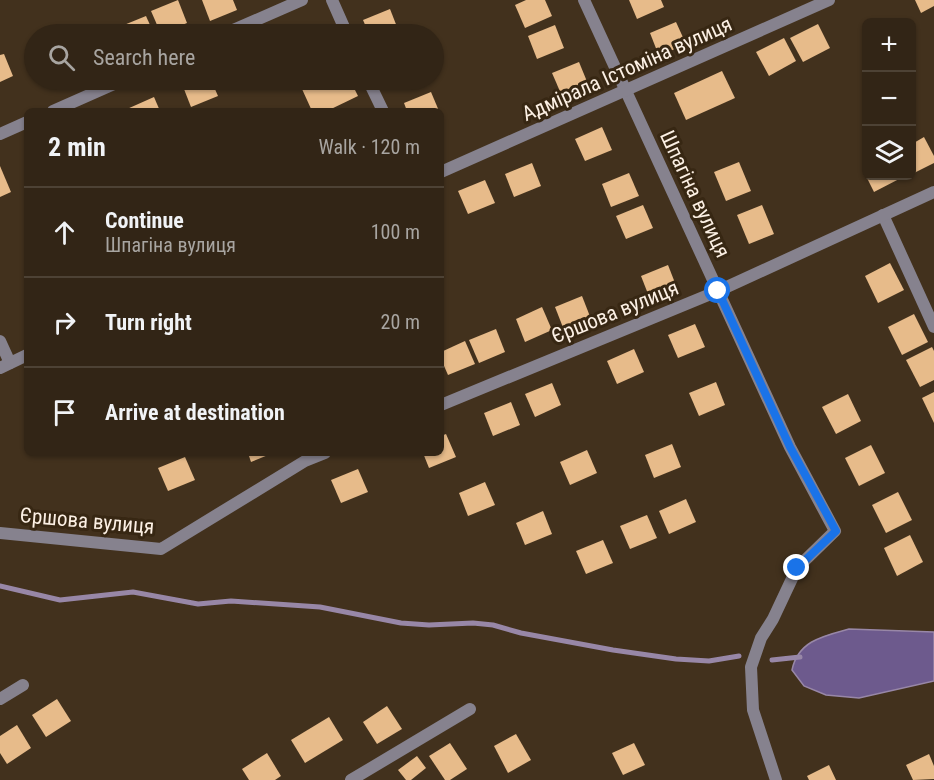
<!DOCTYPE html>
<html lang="en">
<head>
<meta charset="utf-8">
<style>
	body { margin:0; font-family:"Roboto Condensed",sans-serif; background:#3d3123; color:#f1f3f6 }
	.controls { position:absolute; right:18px; top:18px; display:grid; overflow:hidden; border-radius:9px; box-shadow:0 2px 4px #0004 }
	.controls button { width:54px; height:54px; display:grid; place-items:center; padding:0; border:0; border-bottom:2px solid #4d4235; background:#322516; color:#f1f3f6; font:30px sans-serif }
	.stop { position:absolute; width:18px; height:18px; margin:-14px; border:4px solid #1a73e8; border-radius:50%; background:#fff }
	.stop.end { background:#1a73e8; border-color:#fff; box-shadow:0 2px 6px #0008 }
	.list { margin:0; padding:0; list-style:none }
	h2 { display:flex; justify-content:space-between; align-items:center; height:78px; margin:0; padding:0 24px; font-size:26px }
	h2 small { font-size:20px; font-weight:400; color:#a8a5a1 }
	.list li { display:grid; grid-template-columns:39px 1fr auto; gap:18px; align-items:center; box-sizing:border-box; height:90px; padding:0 24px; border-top:2px solid #4d4235 }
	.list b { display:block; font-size:22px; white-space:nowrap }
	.list p { margin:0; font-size:20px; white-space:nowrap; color:#a8a5a1 }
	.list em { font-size:20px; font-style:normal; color:#a8a5a1 }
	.icon { flex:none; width:33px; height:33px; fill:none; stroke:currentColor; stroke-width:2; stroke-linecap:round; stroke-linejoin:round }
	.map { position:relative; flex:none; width:934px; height:780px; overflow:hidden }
	.search { position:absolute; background:#322516; box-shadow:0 2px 4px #0004; left:24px; top:24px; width:420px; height:66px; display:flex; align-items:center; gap:15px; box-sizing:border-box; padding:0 21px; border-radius:33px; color:#a8a5a1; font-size:22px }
	.panel { position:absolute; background:#322516; box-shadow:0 2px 4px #0004; left:24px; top:108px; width:420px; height:348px; border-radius:9px }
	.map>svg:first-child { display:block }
	.water { fill:#6d5a8d; stroke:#9887a7; stroke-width:1.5 }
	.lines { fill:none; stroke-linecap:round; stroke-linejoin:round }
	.stream { stroke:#9887a7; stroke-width:5 }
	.building { fill:#e7bb8a }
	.minor { stroke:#86828e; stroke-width:12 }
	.route { stroke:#1a73e8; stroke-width:8 }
	.labels { text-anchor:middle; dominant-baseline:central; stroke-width:6; stroke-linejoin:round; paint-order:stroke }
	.street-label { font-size:21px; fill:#fcf0e4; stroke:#372713 }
</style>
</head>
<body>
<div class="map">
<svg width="934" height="780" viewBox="0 0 934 780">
	<rect width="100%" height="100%" fill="#42311d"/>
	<!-- water -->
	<path class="water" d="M849,629L934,632V681L859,698L826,695L804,686L792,670C798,641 823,636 849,629Z"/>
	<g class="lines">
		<!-- stream -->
		<g class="stream">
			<path d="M0,586L60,600L133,592L198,604L231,601L320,607L401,623L429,625L473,623L493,625L521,633L613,650L676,659L709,661L739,656"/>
			<path d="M772,660L800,657"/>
		</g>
	</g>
	<!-- building -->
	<g class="building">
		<path d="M178,0L187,23L161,34L151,11Z"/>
		<path d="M202,0H233L237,10L210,21Z"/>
		<path d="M526,0H545L552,16L525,28L515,5Z"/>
		<path d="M629,0H661L664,7L637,19Z"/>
		<path d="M915,0H934V6L921,13Z"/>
		<path d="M390,9L399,32L393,34H369L363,20Z"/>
		<path d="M146,16L154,34H122L119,27Z"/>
		<path d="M676,22L686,44L659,56L650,33Z"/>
		<path d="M326,24L330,34H301Z"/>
		<path d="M818,24L830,48L803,62L790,38Z"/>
		<path d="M555,25L564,48L537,59L528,36Z"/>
		<path d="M784,38L796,61L769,76L756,52Z"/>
		<path d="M4,54L13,76L0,82V55Z"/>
		<path d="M579,62L588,84L562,96L552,73Z"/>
		<path d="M722,71L735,98L686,120L674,93Z"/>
		<path d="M193,80H211L218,96L191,107L182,84Z"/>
		<path d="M323,80H350L358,96L327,111H312L302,89Z"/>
		<path d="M431,92L439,111H407L404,103Z"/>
		<path d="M154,97L160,111H128L127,109Z"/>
		<path d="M602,127L612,150L585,161L575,139Z"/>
		<path d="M924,137L934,156V163L912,174V144Z"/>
		<path d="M739,162L751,191L726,201L714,172Z"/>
		<path d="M532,163L541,186L514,197L505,174Z"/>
		<path d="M0,166L11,192L0,197Z"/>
		<path d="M866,166V176H900L901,178L874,192L862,168Z"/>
		<path d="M629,173L639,196L611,207L602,184Z"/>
		<path d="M485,180L495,203L468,214L458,191Z"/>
		<path d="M643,205L653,228L626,239L616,216Z"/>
		<path d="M762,205L774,234L749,244L737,215Z"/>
		<path d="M890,263L904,290L878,303L865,276Z"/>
		<path d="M668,265L677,288L650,299L641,276Z"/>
		<path d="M582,296L591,319L564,330L555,307Z"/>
		<path d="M542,307L552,330L525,342L516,319Z"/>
		<path d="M914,314L928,342L902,355L888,327Z"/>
		<path d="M695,324L705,347L678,358L668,335Z"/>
		<path d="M496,329L505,352L479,363L469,340Z"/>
		<path d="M465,341L475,364L448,375L441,359V352Z"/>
		<path d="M932,347L934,351V380L920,387L906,360Z"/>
		<path d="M634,349L644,372L617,384L607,361Z"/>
		<path d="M716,382L725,405L699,416L689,393Z"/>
		<path d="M552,383L561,405L535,417L525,394Z"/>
		<path d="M934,392V423L922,398Z"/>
		<path d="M848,394L861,421L836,434L822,407Z"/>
		<path d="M511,402L520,425L493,436L484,413Z"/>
		<path d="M446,434L456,457L429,468L423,453H441V436Z"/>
		<path d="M672,444L681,467L654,478L645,455Z"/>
		<path d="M871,445L885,473L859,486L845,458Z"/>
		<path d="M587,450L597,473L570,485L560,462Z"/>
		<path d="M248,453H273L251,462Z"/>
		<path d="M185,457L195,480L168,491L158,468Z"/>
		<path d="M358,469L368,492L341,503L331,480Z"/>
		<path d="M485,482L495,505L468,516L459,493Z"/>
		<path d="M898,492L912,520L886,533L872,505Z"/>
		<path d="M686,499L696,522L669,534L659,511Z"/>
		<path d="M543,511L552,534L525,545L516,523Z"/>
		<path d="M647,515L657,538L630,549L620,526Z"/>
		<path d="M910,535L923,562L897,576L884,548Z"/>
		<path d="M603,540L613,563L586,574L576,551Z"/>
		<path d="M57,699L71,721L46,737L32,715Z"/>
		<path d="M387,706L402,729L377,744L363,722Z"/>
		<path d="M329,717L343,740L305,763L291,740Z"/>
		<path d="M17,725L31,748L7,764L0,753V736Z"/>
		<path d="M516,734L531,760L508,773L494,746Z"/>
		<path d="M450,743L467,769L450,780H445L429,756Z"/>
		<path d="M634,743L645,765L623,775L612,753Z"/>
		<path d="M267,753L281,776L275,780H249L242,769Z"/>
		<path d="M929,754L934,766V779L913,780L906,765Z"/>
		<path d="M417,756L426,768L411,780H406L398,770Z"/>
		<path d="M829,765L836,780H809L807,776Z"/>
	</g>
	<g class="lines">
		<!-- minor -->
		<g class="minor">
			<path d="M332,0L347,34"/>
			<path d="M584,0L790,447L835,531L797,568L773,619L761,638L751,667L753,710L776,780"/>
			<path d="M224,34L302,0"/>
			<path d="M368,80L383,111"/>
			<path d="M53,111L123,80"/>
			<path d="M0,134L27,122"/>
			<path d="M441,172L829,0"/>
			<path d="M883,215L934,327"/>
			<path d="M0,341L10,363"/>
			<path d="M0,368L27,355"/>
			<path d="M441,405L718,291L934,192"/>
			<path d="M0,533L161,549L305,461L325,453"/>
			<path d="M0,699L23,685"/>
			<path d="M351,780L470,709"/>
		</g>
	</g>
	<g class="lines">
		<!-- route -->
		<path class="route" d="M718,291L790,447L836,531L797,568"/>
	</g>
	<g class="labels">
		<!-- street labels -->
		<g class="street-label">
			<text transform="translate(627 69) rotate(-24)">Адмірала Істоміна вулиця</text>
			<text transform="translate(695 194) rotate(65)">Шпагіна вулиця</text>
			<text transform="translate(615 312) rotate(-22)">Єршова вулиця</text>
			<text transform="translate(87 521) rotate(5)">Єршова вулиця</text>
		</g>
	</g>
</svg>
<div class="controls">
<button>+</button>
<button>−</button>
<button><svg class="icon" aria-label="layers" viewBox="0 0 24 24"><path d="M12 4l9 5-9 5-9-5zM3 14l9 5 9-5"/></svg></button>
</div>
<div class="stop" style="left:718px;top:291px"></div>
<div class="stop end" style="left:797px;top:568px"></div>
<div class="search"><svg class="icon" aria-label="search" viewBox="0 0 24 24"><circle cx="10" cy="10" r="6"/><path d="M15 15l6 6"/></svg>Search here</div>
<section class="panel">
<h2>2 min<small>Walk · 120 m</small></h2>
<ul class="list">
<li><svg class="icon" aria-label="ahead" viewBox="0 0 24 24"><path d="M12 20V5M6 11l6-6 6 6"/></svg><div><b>Continue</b><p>Шпагіна вулиця</p></div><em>100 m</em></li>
<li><svg class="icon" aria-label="right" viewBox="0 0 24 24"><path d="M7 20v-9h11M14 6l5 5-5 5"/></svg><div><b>Turn right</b></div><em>20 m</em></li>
<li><svg class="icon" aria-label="arrive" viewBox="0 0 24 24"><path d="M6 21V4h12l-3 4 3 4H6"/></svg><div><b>Arrive at destination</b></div></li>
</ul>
</section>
</div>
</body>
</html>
